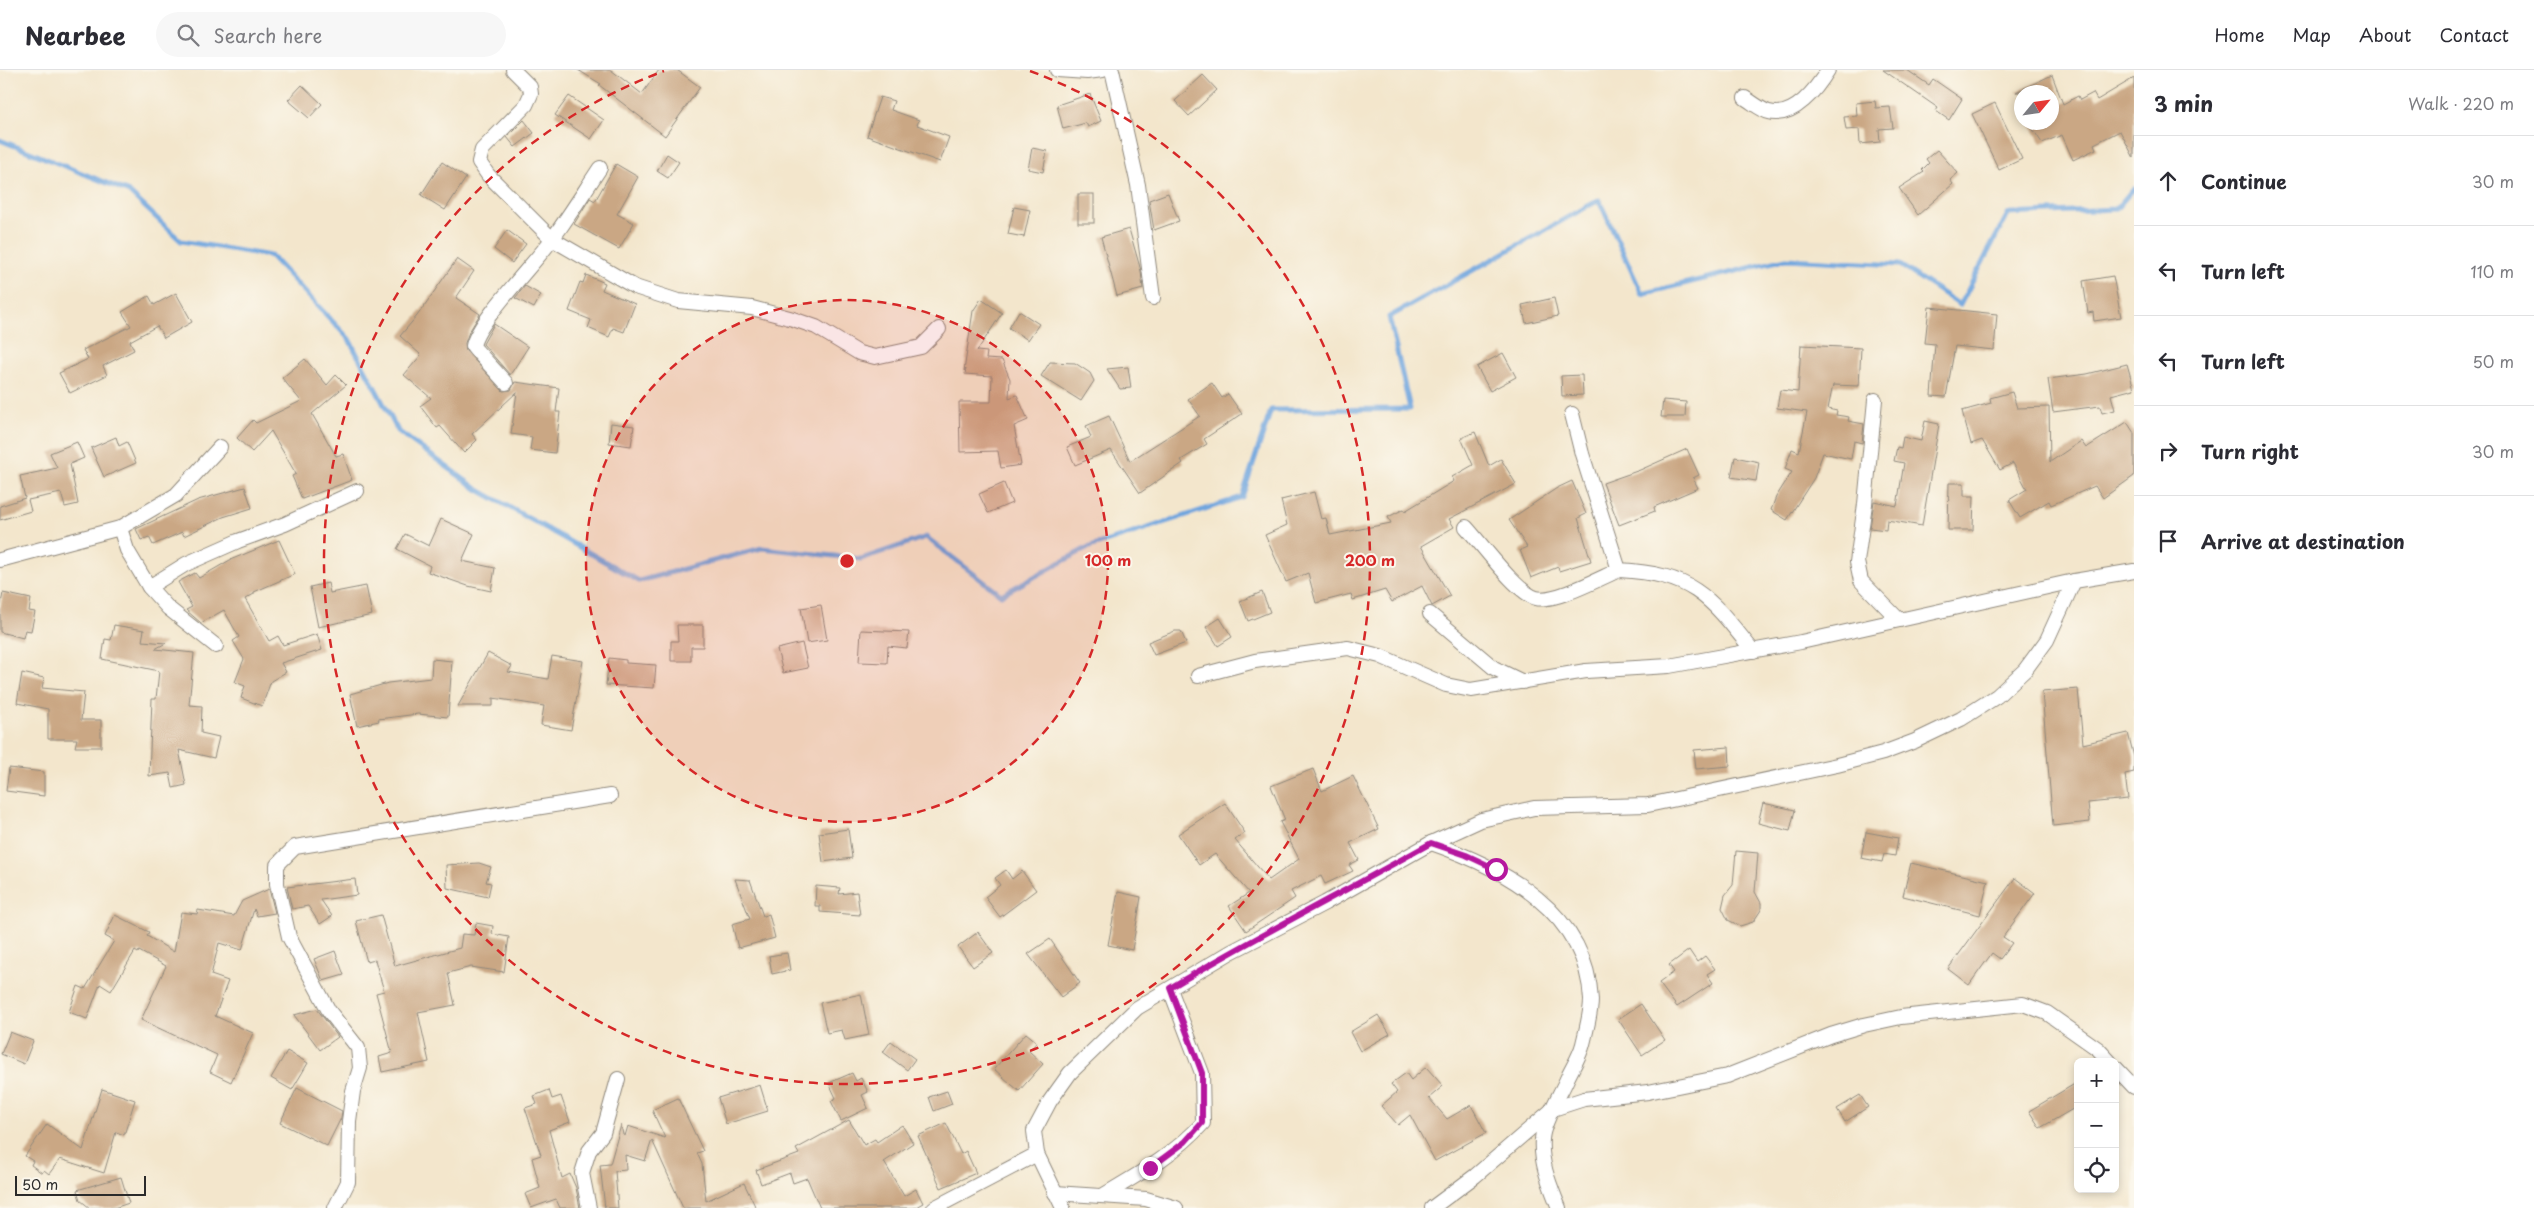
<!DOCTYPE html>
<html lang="en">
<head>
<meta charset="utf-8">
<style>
	body { margin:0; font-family:"Playpen Sans",sans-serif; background:#f7f7f7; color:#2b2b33 }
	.controls { position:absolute; right:15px; bottom:15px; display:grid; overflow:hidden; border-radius:8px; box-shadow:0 2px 8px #0003 }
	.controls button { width:45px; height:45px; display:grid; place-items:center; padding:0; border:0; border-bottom:1px solid #e1e1e2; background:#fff; color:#2b2b33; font:25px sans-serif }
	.compass { position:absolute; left:2014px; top:15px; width:45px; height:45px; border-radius:50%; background:#fff; box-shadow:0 2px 8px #0003; rotate:61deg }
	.scale { position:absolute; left:15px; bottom:12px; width:131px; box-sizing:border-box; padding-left:5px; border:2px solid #2b2b2b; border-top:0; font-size:14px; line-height:18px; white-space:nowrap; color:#2b2b2b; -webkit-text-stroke:4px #fbf7ec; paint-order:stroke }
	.stop { position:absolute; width:15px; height:15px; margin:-11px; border:4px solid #b5179e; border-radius:50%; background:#fff }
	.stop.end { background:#b5179e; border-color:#fff; box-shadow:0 1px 5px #0008 }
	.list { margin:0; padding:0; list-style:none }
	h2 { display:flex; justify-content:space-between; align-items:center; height:65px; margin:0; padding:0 20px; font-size:21px }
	h2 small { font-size:16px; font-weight:400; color:#7c7c81 }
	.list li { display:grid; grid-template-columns:32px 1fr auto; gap:15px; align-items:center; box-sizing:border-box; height:90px; padding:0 20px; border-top:1px solid #e1e1e2 }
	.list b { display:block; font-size:19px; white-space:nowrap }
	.list em { font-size:16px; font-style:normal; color:#7c7c81 }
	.icon { flex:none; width:28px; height:28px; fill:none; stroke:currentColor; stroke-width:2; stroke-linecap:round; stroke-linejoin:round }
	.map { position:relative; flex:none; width:2134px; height:1138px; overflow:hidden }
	header { display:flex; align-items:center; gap:30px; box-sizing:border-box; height:70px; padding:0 25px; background:#fff; border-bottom:1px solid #e1e1e2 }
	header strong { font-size:24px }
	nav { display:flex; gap:28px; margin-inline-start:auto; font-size:18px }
	.search { width:350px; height:45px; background:#f7f7f7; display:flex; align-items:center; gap:12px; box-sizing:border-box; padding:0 18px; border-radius:28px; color:#7c7c81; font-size:19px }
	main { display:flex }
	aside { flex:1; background:#fff }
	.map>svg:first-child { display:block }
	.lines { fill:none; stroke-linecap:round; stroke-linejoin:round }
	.stream { stroke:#71a6de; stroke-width:5 }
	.building { fill:#caa784 }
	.minor-casing { stroke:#8f887c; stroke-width:16 }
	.minor { stroke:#fff; stroke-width:14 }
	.route { stroke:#b5179e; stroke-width:6 }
	.ring { fill:none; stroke:#d62828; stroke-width:2.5; stroke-dasharray:9 6 }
	.centre { fill:#d62828; stroke:#fbf7ec; stroke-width:2.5 }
	.ring-label { font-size:15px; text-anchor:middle; font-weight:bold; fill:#d62828; stroke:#fbf7ec; stroke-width:4; stroke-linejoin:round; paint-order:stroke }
</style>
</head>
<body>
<header>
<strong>Nearbee</strong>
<div class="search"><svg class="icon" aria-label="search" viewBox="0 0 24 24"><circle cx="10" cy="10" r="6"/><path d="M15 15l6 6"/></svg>Search here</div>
<nav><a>Home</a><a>Map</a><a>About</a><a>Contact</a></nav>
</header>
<main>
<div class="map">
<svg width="2134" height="1138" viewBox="0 0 2134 1138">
	<rect width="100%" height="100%" fill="#fbf7ec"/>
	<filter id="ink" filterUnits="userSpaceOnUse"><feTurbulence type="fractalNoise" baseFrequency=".02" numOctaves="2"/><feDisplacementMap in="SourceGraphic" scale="10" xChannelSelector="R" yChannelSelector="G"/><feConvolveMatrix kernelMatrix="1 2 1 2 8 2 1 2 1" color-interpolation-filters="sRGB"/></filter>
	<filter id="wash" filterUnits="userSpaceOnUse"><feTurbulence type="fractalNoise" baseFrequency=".0096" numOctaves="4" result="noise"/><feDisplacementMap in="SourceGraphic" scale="20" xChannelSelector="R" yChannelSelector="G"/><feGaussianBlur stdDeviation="1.12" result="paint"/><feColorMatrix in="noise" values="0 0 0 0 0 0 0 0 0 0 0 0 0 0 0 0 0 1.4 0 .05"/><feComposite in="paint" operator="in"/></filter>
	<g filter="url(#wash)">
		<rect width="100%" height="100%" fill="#f3e6cc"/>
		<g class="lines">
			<!-- stream -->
			<path class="stream" d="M0,70L129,122L181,171L271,186L349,269L398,361L477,419L639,511L762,478L861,489L926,467L1001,525L1087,478L1242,427L1271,340L1410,339L1389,247L1599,130L1642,224L1786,189L1900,195L1960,235L2008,144L2116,139L2134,118"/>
		</g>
		<g id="blocks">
			<!-- building -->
			<g class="building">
				<path d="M578,0H611L642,24L659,0H677L700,17L665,66L599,15L601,14Z"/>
				<path d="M1883,0H1907L1929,15L1933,9L1962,29L1949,50L1936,41L1938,38Z"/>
				<path d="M1203,5L1217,20L1189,46L1175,31Z"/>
				<path d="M2052,5L2063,34L2078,26L2080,30L2093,23L2097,30L2134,8V88L2120,61L2094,74L2096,79L2073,90L2062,65L2042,73L2028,52H2052V22H2016Z"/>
				<path d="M302,15L322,34L309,48L288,30Z"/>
				<path d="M1090,24L1101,51L1088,57L1086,53L1063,59L1057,35Z"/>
				<path d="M569,26L604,50L591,69L555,45Z"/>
				<path d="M880,27L894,31L891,40L919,50L917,55L949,67L940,92L867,66Z"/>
				<path d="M1875,31L1876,38L1890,37L1893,58L1879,59L1880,72L1860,74L1859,59L1846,60L1844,47L1857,46L1856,33Z"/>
				<path d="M1995,33L2022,89L1999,100L1972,44Z"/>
				<path d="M524,50L534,63L515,77L507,67Z"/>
				<path d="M1032,78L1047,81L1043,102L1028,99Z"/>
				<path d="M1937,80L1958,103L1950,110L1953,114L1918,145L1899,118L1924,102L1922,100L1929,93L1926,89Z"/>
				<path d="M667,84L679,92L668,108L657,101Z"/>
				<path d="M442,92L466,108L445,140L421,125Z"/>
				<path d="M616,94L638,107L617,144L634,153L619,179L574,154L590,128L595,131Z"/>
				<path d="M1168,123L1179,151L1154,160L1149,130Z"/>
				<rect x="1078" y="124" width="16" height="29"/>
				<path d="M1014,137L1030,140L1024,167L1008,164Z"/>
				<path d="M1129,159L1141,201L1143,219L1117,226L1101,167Z"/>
				<path d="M507,160L526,174L512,193L494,179Z"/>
				<path d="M457,189L474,201L456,228L480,244L469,262L465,273L466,281L503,321L511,320L515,312L559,318L556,342H560L555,383L530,380L532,367L511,364L517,322L472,364L477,370L464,383L440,356L437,358L420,336L431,328L404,305L421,285L400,266L417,246Z"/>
				<path d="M586,205L605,213L602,220L635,234L624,262L613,258L609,267L588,258L591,250L569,241L580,212L583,213Z"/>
				<path d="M2113,206L2121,247L2094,251L2093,242L2088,243L2083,211Z"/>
				<path d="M525,216L541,225L534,238L515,228Z"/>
				<path d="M176,223L192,252L164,268L157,256L130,271L134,280L103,296L107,305L70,323L59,303L88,289L83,280L131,256L122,242L149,226L154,235Z"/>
				<path d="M1554,228L1558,246L1526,253L1522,235Z"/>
				<path d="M981,229L1002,243L977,281L987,282L986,289L1002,290L1010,309L1009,328L1017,325L1028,350L1014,356L1021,395L1001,398L998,381L960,382L959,332H991L992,306L965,304L966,299L964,301L973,241Z"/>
				<path d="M1929,237L1997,244L1994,280L1955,276L1946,327L1931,326L1935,274L1925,273Z"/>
				<path d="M1019,241L1039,254L1028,270L1009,258Z"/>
				<path d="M494,254L528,277L510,305L483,274Z"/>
				<path d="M1801,275L1861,278L1859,316L1833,315L1828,339L1837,341L1836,345L1849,347L1848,351L1864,354L1862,373L1854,371L1851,389L1823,383L1814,408L1787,450L1771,440L1776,427L1792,402L1785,399L1792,379L1799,382L1807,342L1777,338L1780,320L1798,322Z"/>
				<path d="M1503,283L1516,307L1490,321L1477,297Z"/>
				<path d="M305,289L327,315L336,305L346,315L312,344L336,386L343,384L352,410L302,429L292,406L296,404L271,361L252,382L237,368L253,350L256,353L301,331L282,308Z"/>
				<path d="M1050,292L1075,293L1090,303L1094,311L1081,331L1041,306Z"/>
				<path d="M2127,294L2134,319L2111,325L2115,340L2102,343L2100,336L2053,342L2048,309L2087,304Z"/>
				<path d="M1128,297L1131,318L1120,319L1107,299Z"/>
				<path d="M1582,305L1583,325L1562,326L1561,306Z"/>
				<path d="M1212,313L1222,328L1228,324L1242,344L1204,369L1207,374L1181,390L1183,393L1140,423L1111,380L1075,395L1067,377L1091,367L1086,356L1109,346L1130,391L1200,346L1188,329Z"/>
				<path d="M2012,322L2017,338L2049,337L2050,392L2081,371L2086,378L2127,352L2134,363V406L2103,428L2095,416L2051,435L2049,431L2020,448L2009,430L2027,419L2013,393L2000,400L1982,370L1971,374L1962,341L1991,333L1990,328Z"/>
				<path d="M1663,330L1686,332L1685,347H1661Z"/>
				<path d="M1925,351L1939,354L1922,456L1887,450L1886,460L1870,458L1874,431L1897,436L1904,393L1894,391L1897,377L1901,378L1903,367L1921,371Z"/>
				<path d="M611,353L634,356L631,376L609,373Z"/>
				<path d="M1475,362L1489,396L1501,389L1516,414L1449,449L1454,457L1421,476L1450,526L1432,536L1422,516L1392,532L1385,520L1353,530L1351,524L1316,533L1308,503L1286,512L1265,465L1287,455L1281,430L1314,422L1321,449L1326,448L1330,465L1391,453L1388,447L1404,439L1405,441L1454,411L1452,407L1473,395L1461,368Z"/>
				<path d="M116,367L119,376L127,372L136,393L104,407L91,378Z"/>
				<path d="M77,372L84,388L70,394L78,434L65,437L61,423L28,430L31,441L0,450V436L25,428L20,406L57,398L50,383Z"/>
				<path d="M1687,379L1699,405L1693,408L1698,418L1654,437L1655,441L1619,455L1603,413L1640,400Z"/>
				<path d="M1735,387L1759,392L1756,411L1731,407Z"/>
				<path d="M1572,411L1586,444L1578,448L1591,491L1559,501L1558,497L1531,508L1520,480L1527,477L1509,450L1557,418Z"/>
				<path d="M1004,413L1012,433L988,443L979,424Z"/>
				<path d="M1949,413H1964V426H1974L1973,460H1948Z"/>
				<path d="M245,417L252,438L223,447L184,466L182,462L153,475L149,467L141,470L136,459L198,430Z"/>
				<path d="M441,449L474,464L462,491L495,498L491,521L468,516L428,502L430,496L397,479L405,464L429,476Z"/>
				<path d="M279,470L295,504L254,522V524L245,529L269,571L278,566L283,575L317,564L322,580L281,593L286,602L271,611L262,636L241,628L245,616L235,612L244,589L233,571L239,567L224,540L201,553L186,540L192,537L178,512L195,503L199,508L230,490Z"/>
				<path d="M328,513L330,523L366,516L372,545L318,557L310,517Z"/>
				<path d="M1262,522L1270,542L1248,551L1240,531Z"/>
				<path d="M3,523L31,529L29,541L35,542L31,561L25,560L23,568L0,562V539Z"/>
				<path d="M821,535L827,570L807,573L801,538Z"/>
				<path d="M1220,548L1232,567L1218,576L1206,557Z"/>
				<path d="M114,555L144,560L142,571L166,573L155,579L194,583L189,635L202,636L201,663L219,667L214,688L179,680L186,715L173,718L170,703L149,706L152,629H156L159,601L102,589L105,569L111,570Z"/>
				<path d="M677,555H703V577H691V591H671V571H678Z"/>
				<path d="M861,560L909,562L907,578L888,576L887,593L859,592Z"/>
				<path d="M1175,561H1181L1186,573L1154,585L1148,572Z"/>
				<path d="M802,573L808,598L783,603L777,579Z"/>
				<path d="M488,583L512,596L508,602L548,609L552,586L583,591L571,660L541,655L544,636L493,628V636H458Z"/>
				<path d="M609,588L626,590V593L656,595L654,618L606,615Z"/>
				<path d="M432,589L452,591L448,647L418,644L378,649L379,651L357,656L350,624L388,613L431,608Z"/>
				<path d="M22,603L44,608L42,618L84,622L81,650H101V677H75L77,669H48V639L17,633Z"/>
				<path d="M2078,619L2083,674L2128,663L2134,687V702L2125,704L2128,729L2088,733L2090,752L2053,756L2042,622Z"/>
				<path d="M1729,677L1730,696L1696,699L1694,680Z"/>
				<path d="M9,698L44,702V726L6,721Z"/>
				<path d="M1313,699L1322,721L1353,706L1379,759L1350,773L1359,790L1349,795L1353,801L1325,814L1321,806L1291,821L1295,828L1246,861L1229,836L1249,823L1215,784L1199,795L1178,764L1225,733L1245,763L1235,770L1269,810L1299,789L1280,752L1285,750L1271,716Z"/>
				<path d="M1763,733L1795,740L1790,761L1758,753Z"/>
				<path d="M848,759L852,788L823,792L819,763Z"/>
				<path d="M1866,762L1898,768L1895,786L1884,784L1882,792L1861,788Z"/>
				<path d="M1736,781L1758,783L1755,822L1761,833V840L1753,852L1740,856L1728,850L1722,838L1725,825L1733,815Z"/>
				<path d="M479,793L491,797L486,812L491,813L488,827L447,818L446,795Z"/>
				<path d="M1911,793L1988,811L1980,845L1903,826Z"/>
				<path d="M1006,800L1012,809L1022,801L1036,820L1000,847L985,827L1000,815L995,808Z"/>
				<path d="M2015,808L2035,823L2003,867L2012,873L2000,889L1992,883L1969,915L1948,899Z"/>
				<path d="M355,809L357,825L321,830L332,846L320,854L308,836L292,839L287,817Z"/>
				<path d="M735,809L750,810L763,846L769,844L775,868L738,878L732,854L750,849Z"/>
				<path d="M816,816L840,818L839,824L857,822L860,845L820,842V836H815Z"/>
				<path d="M269,819L275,843L257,846L254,839L242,880L219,873L211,905L228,911L215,946L253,963L231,1012L210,1002L217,985L141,950L166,896L139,881L138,883L135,881L111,921L100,914L87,949L69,942L78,916L85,919L114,871L105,866L115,845L149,862L147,866L174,882L181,842L197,844L198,840L234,846L242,831Z"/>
				<path d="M1118,822L1141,827L1132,880L1108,875Z"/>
				<path d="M381,845L395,896L460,878L462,864L474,865L476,853L493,856L492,864L509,867L504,902L471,897L448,903L455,935L418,942L429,992L382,1002L379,987L392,983L376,923L384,921L375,890L367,892L356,851Z"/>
				<path d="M978,862L993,883L973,897L958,877Z"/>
				<path d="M1050,869L1080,913L1061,927L1028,884Z"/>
				<path d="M1689,880L1697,892L1705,886L1715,899L1707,904L1713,913L1677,937L1659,913L1674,902L1669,895Z"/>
				<path d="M335,881L344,905L323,911L314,889Z"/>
				<path d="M787,883L790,900L772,904L769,886Z"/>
				<path d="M861,924L869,965L845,970L842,960L827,963L820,933Z"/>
				<path d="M1641,934L1665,970L1642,985L1618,949Z"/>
				<path d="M317,939L338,967L320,980L294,945Z"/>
				<path d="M1378,945L1390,964L1360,981L1350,962Z"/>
				<path d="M10,962L33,971L24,994L1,984Z"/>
				<path d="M1026,963L1037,972L1029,981L1043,994L1019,1021L994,999Z"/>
				<path d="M891,971L915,989L907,1000L883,982Z"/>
				<path d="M287,981L308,993L292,1020L271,1008Z"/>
				<path d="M1426,997L1443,1016L1429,1028L1447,1049L1471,1035L1486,1063L1435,1091L1410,1045L1398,1055L1381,1036L1397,1022L1391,1014L1406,1003L1411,1010Z"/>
				<path d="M852,1003L856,1011L861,1008L868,1022L862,1025L868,1038L841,1051L831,1031L836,1028L829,1013Z"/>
				<path d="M2078,1012V1036L2040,1058L2029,1041Z"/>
				<path d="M760,1015L768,1041L726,1054L718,1028Z"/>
				<path d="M297,1018L342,1041L341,1048L327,1076L280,1053Z"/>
				<path d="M102,1019L135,1030L124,1065L116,1062L104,1103L60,1089L49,1104L44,1100L42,1103L31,1095L33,1091L25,1086L47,1054L83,1080Z"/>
				<path d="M549,1020L552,1029L561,1026L570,1052L549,1060L562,1108L570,1104L576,1118L580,1138H560L556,1129L531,1138L525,1124L540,1118L532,1088L541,1085L525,1038L537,1034L534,1026Z"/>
				<path d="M947,1021L952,1034L934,1041L929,1027Z"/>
				<path d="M1860,1025L1868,1037L1845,1052L1837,1039Z"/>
				<path d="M678,1028L703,1081L697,1083L702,1094L706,1131L744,1113L756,1138H683L652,1070L645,1091L625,1085L626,1100L615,1101L618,1138H605L600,1095L610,1094L621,1055L623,1065L625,1066L628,1056L665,1068L652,1040Z"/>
				<path d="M849,1050L864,1075L875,1069L877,1072L902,1055L913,1073L884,1092L904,1126L916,1119L923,1133L914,1138H820L807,1108L793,1113L790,1103L761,1114L756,1100L799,1084L796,1079Z"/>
				<path d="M946,1053L961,1084L966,1081L976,1103L941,1118L918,1066Z"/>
				<path d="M121,1107L129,1133L114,1138H90L80,1130L77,1120Z"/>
			</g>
		</g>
	</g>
	<g filter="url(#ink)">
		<use href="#blocks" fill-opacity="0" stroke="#8f887c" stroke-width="1"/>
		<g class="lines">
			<defs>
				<g id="minor">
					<path d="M513,0L530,17L531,24L526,35L482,80L479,92L488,105L552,169L635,217L678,231L752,238L793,249L816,257L859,283L875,287L921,277L939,259"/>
					<path d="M1057,0L1087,2L1103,0"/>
					<path d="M1112,0L1138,115L1153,228"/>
					<path d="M1745,28C1752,32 1761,40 1769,42C1794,49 1817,18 1828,0"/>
					<path d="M506,313L477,281L473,276C477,252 536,192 553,168C569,146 584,122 600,98"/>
					<path d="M1875,330L1865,434L1857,492L1861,511L1899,550"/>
					<path d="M1572,344L1582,384L1619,500C1693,504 1709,526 1753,581"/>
					<path d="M1466,457C1481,473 1517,523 1536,528C1555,533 1600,508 1619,500"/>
					<path d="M120,458L127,480L149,517L186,494L238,471L285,454L357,421"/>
					<path d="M0,490L120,458L176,425L220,377"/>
					<path d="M149,517L168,538L216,576"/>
					<path d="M1430,544L1494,598L1523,612"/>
					<path d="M1198,606L1255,591L1348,578L1380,586L1446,615L1471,620L1586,601L1669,596L1801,572L2074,511L2134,501"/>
					<path d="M1431,773C1504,798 1587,842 1591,930C1591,943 1586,961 1583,974C1580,986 1572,998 1567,1009C1560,1025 1543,1052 1542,1069C1540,1093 1550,1115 1559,1138"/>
					<path d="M2115,997L2134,1017"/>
					<path d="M1055,1123L1146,1129L1176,1138"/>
					<path d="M1102,1126C1139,1104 1174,1085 1203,1053L1202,1003L1170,919"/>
					<path d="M335,1138L348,1112L349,1051L353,1021L360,998L358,978L329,941L289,867L277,814V795L295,777L610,726"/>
					<path d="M589,1138L582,1103L589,1081L603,1063L618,1009"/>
					<path d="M934,1138L1037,1084"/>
					<path d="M1063,1138L1037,1084L1034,1061L1050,1031L1070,1003L1137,938L1231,882L1325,833L1431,773L1481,750L1534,738L1648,735L1837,695L1883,683L1915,671L1961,649L1997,626L2025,600L2047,570L2074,511"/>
					<path d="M1432,1138L1475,1106L1553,1039L1584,1029L1648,1022L1727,1006L1831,965L1864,955L1901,947L2023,934L2047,943L2098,979L2110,992"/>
				</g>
			</defs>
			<!-- minor casing -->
			<use href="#minor" class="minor-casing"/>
			<!-- minor -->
			<use href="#minor" class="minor"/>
		</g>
	</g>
	<g class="lines" filter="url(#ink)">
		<!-- route -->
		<path class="route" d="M1150,1098L1185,1072L1202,1053V1003L1170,918C1255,867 1344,822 1431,773L1466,785L1496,799"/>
	</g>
	<!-- distance rings -->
	<circle cx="847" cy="491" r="261" fill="#d62828" fill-opacity=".12"/>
	<g class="ring">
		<circle cx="847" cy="491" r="261"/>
		<path d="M1030 1A523 523 0 1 1 664 1"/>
	</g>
	<circle cx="847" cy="491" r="8" class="centre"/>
	<g class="ring-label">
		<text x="1108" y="496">100 m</text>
		<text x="1370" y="496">200 m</text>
	</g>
</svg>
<div class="controls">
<button>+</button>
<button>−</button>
<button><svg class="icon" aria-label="locate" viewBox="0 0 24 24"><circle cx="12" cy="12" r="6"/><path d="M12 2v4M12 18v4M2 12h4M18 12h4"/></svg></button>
</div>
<svg class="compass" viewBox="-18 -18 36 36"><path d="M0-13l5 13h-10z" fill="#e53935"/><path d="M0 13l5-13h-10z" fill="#7c7c81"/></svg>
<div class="scale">50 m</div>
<div class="stop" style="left:1496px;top:799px"></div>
<div class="stop end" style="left:1150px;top:1098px"></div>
</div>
<aside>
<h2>3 min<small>Walk · 220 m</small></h2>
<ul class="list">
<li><svg class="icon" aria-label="ahead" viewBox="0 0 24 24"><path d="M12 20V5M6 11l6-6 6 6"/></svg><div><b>Continue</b></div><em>30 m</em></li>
<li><svg class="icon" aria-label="left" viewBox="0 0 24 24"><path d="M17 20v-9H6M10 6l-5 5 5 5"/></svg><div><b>Turn left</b></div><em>110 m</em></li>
<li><svg class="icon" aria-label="left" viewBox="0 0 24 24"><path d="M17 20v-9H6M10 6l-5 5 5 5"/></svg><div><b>Turn left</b></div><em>50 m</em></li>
<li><svg class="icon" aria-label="right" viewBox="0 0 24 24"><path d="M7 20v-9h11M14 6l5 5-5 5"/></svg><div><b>Turn right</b></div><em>30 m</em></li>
<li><svg class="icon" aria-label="arrive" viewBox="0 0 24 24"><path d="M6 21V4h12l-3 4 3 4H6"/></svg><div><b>Arrive at destination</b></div></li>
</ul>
</aside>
</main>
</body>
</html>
